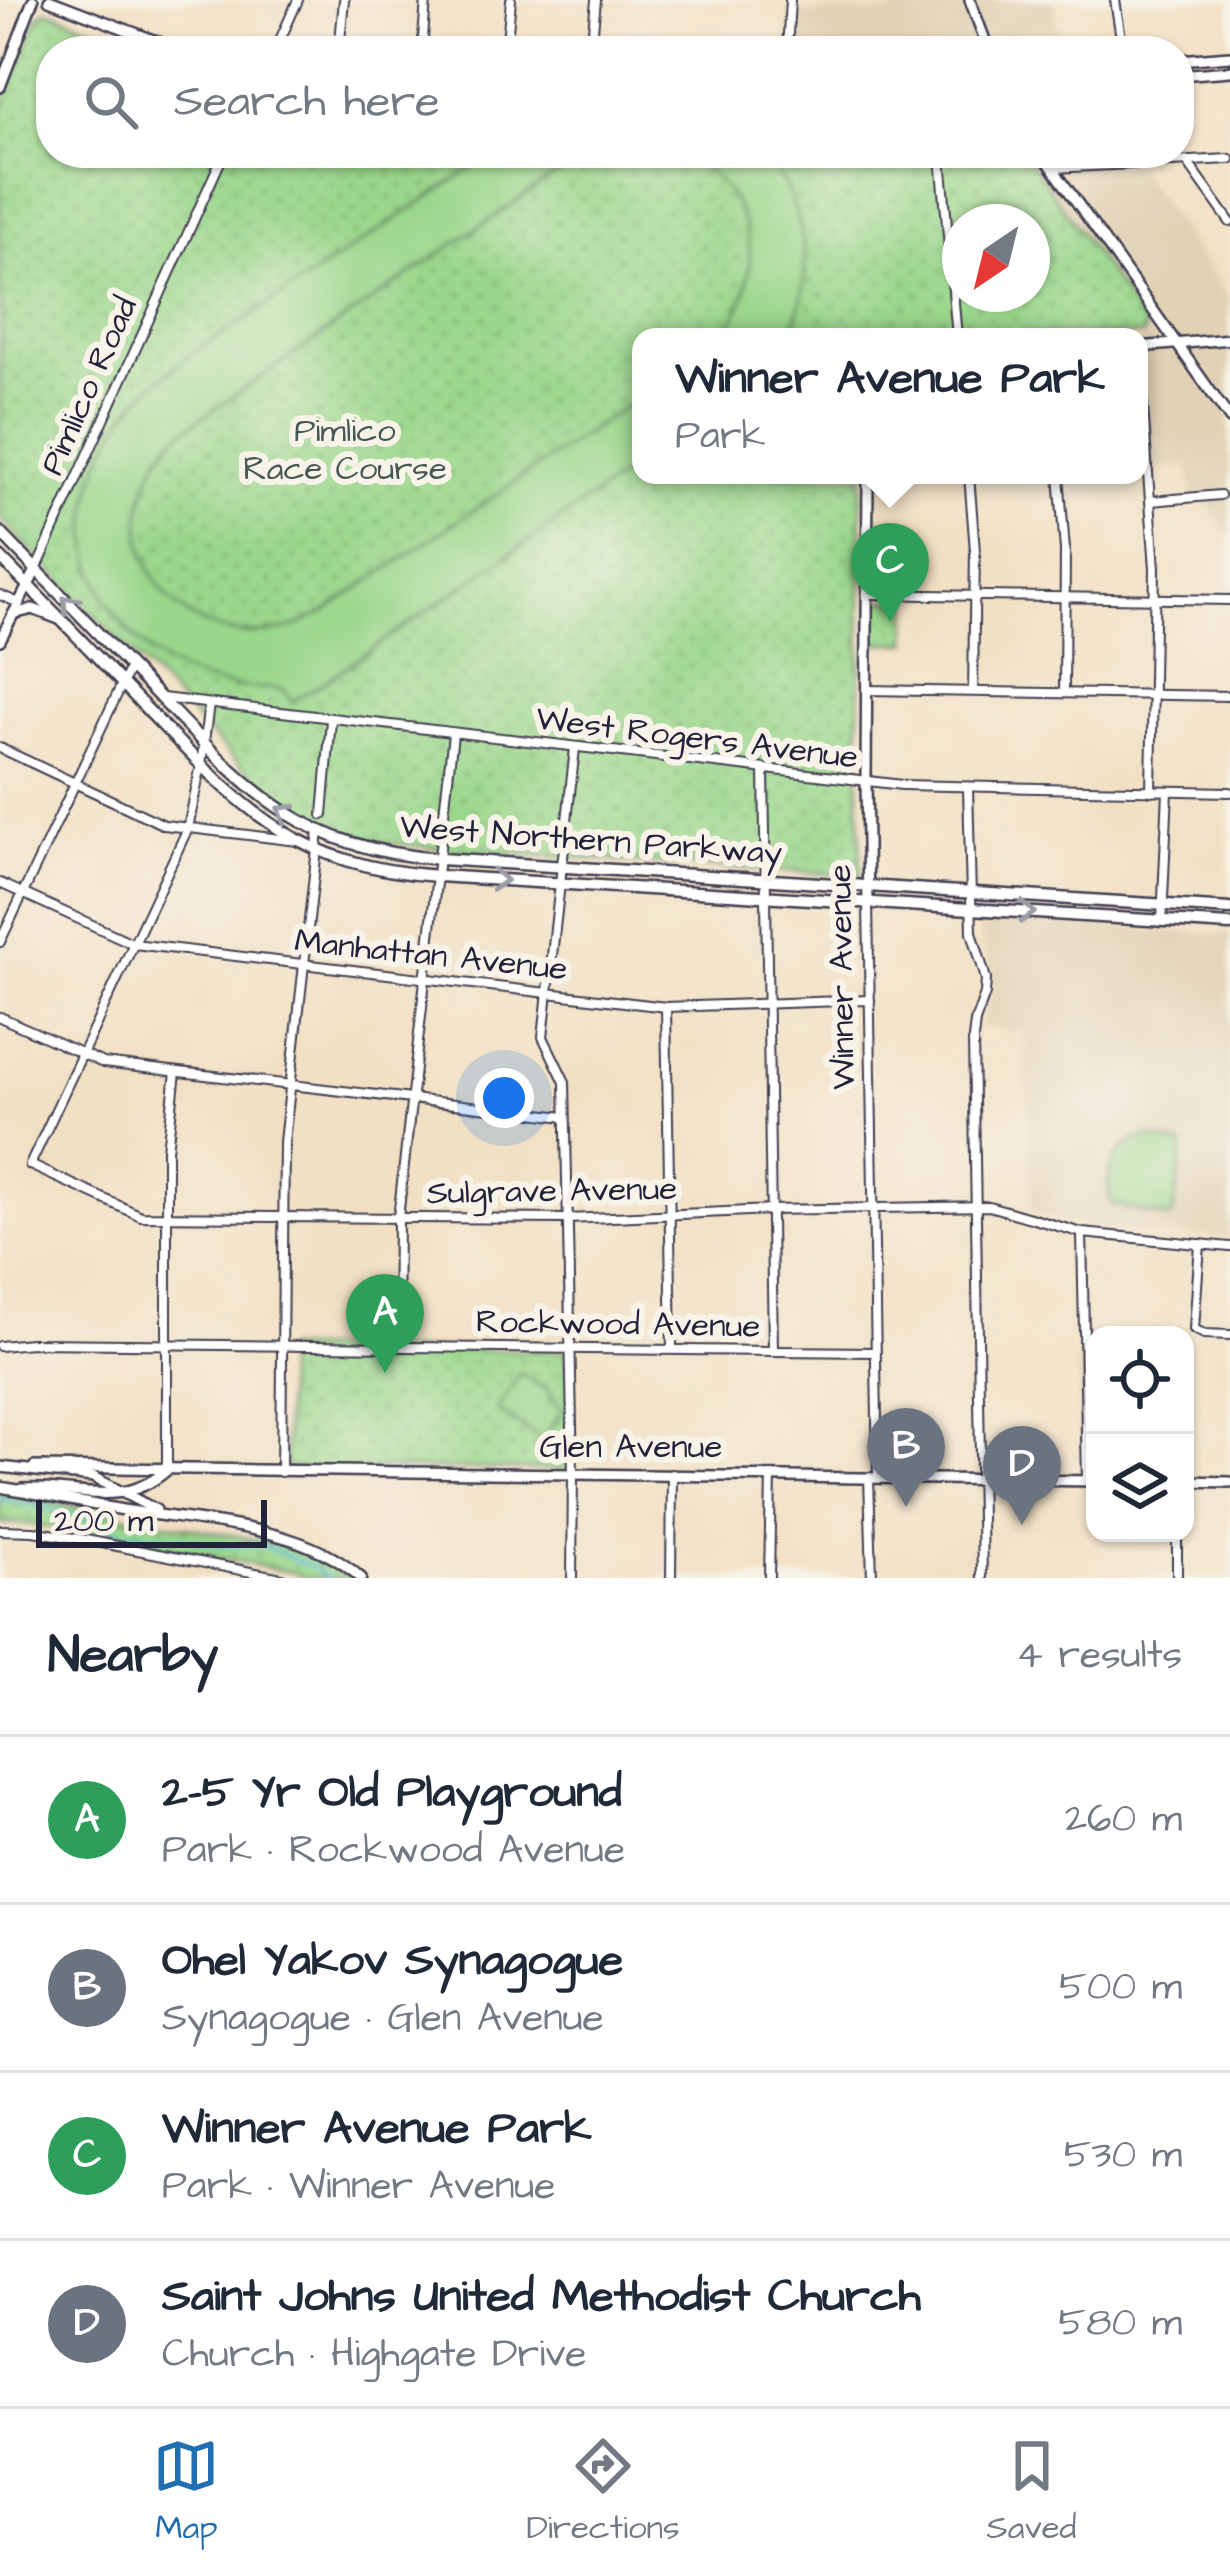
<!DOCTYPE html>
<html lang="en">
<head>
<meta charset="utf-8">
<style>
	body { margin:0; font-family:"Architects Daughter",sans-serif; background:#f6f6f7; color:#1f2937 }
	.controls { position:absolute; right:36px; bottom:36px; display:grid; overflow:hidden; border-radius:24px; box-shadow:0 3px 9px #0004 }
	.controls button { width:108px; height:108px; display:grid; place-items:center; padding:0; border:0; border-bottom:3px solid #e0e1e3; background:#fff; color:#1f2937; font:60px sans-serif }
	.compass { position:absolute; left:942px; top:204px; width:108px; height:108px; border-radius:50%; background:#fff; box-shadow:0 3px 9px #0004; rotate:215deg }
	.scale { position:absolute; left:36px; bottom:30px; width:231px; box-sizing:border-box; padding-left:12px; border:6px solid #22223b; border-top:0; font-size:33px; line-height:42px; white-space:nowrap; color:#22223b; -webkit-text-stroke:9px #f7f3e8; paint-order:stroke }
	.you { position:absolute; left:504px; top:1098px; width:42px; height:42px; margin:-30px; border:9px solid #fff; border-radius:50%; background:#1a73e8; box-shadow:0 0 0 18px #1a73e833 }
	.badge { display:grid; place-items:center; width:78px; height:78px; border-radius:50%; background:#1f6fb2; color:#fff; font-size:39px; font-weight:700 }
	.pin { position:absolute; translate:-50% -99px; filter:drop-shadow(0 3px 6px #0008) }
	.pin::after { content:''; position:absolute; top:63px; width:42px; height:36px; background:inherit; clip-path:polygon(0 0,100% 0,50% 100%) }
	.popup { position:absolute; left:632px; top:328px; width:516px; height:156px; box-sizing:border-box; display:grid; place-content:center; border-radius:24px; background:#fff; filter:drop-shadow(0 3px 9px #0005); font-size:39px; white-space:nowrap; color:#747a83 }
	.popup b { font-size:45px; color:#1f2937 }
	.popup::after { content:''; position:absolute; left:50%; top:100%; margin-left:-24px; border:24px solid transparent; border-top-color:#fff }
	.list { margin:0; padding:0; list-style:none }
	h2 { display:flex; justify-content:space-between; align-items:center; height:156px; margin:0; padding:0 48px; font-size:51px }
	h2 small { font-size:39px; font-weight:400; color:#747a83 }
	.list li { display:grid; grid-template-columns:78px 1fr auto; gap:36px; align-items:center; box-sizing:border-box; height:168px; padding:0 48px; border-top:3px solid #e0e1e3 }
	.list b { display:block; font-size:45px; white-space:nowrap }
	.list p { margin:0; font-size:39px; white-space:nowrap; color:#747a83 }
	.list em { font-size:39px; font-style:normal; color:#747a83 }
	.icon { flex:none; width:66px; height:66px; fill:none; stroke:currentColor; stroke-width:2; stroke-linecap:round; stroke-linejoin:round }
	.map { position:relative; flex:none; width:1230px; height:1578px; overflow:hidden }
	.search { position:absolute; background:#fff; box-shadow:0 3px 9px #0004; left:36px; right:36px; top:36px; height:132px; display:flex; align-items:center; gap:30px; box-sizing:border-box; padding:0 42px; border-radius:48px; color:#747a83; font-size:45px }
	.sheet { height:828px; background:#fff }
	nav { display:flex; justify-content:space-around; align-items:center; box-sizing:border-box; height:168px; border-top:3px solid #e0e1e3; background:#fff; font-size:33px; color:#747a83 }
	nav a { display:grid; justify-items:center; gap:6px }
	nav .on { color:#1f6fb2 }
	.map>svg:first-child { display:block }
	.built { fill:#e1d2b5 }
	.green { fill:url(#green-dots); stroke:#5e7c63; stroke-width:3; fill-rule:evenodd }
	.pitch { fill:#9ad78b; stroke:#5e7c63; stroke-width:3 }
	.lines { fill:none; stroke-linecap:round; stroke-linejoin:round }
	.stream { stroke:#57bad5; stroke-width:3 }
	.minor-casing { stroke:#413e50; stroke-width:12 }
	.tertiary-casing { stroke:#413e50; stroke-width:14 }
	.secondary-casing { stroke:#413e50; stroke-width:14 }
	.primary-casing { stroke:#413e50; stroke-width:15 }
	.minor { stroke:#fff; stroke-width:8 }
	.tertiary { stroke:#fff; stroke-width:9 }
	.secondary { stroke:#fff; stroke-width:9 }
	.primary { stroke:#fff; stroke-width:10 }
	.oneway { stroke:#9c9ca7 }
	.labels { text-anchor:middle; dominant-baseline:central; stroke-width:12; stroke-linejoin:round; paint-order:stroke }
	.street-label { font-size:33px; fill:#22223b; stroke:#f7f3e8 }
	.park-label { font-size:33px; fill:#465853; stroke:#f7f3e8 }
</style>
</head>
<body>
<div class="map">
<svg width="1230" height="1578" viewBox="0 0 1230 1578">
	<defs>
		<pattern id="green-dots" width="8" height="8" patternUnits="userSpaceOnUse" patternTransform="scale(3)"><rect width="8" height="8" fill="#9ad78b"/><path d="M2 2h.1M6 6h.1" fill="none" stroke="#84b879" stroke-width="1.8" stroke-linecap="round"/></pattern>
	</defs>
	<rect width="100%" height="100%" fill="#f7f3e8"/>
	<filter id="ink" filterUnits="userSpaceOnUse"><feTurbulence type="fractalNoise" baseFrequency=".00833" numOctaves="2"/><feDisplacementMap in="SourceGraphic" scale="24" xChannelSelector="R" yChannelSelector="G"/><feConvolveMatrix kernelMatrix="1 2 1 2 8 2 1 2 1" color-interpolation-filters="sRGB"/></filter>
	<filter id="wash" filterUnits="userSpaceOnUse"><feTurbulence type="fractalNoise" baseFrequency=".004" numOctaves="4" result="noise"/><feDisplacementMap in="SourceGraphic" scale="48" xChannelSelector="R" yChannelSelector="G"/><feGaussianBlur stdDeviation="2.7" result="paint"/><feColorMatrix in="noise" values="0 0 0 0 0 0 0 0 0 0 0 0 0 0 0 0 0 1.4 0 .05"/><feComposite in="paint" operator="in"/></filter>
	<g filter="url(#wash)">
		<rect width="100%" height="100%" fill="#f2e0c4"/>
		<!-- built -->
		<g class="built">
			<path d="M893,0H1054L1061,51H788V13H893Z"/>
			<path d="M1025,153H1108L1109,165L1134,164L1230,299V536L1203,498L1192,499L1189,466L1149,468L1139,347L1145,326Z"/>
			<path d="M982,919L1230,935V1238L1090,1227L1032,1214L1025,1033L981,1027L994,986L990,965L980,937L979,921Z"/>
		</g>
		<!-- green -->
		<g class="green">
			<path d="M47,10L156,51H51V153H1025L1145,326L1143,335L641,337V475H862L859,773L861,876L452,850L381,842L346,831L286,801L239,764L0,518V115L39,15ZM960,222H1032V294H960Z"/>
			<path d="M872,600L909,601L908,643H872Z"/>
			<path d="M285,1349L567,1351L569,1470L285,1468Z"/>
			<path d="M0,1493L275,1543C303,1550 328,1560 351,1578H306L295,1573L113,1537L28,1524L0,1523Z"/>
		</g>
		<!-- pitch -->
		<g class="pitch">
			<path d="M495,153H592L563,169L174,437C81,549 196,685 321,614L641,396V463L320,685L292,701L283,690L278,688C205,689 156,673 113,610C70,547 86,461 134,405C169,364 221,336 266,306C342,255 419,204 495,153Z"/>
			<path d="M679,153H763C805,205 819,276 788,337H722C772,272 753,188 679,153Z"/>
			<path d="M1150,1137L1184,1146L1173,1215L1170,1218L1113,1205C1100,1174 1117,1142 1150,1137Z"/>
			<path d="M520,1373L553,1394L549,1400L563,1409L543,1440L497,1410Z"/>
		</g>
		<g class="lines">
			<!-- stream -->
			<path class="stream" d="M0,1499L65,1512L123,1532L187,1538L223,1546L261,1545L312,1567L328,1578"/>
		</g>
	</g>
	<g filter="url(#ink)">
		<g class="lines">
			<defs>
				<g id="minor">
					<path d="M1115,0L1123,51"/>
					<path d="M275,51L298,0"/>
					<path d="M339,51L344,0"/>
					<path d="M422,51L426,0"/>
					<path d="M506,51L511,0"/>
					<path d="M591,51L596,0"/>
					<path d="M787,51L790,0"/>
					<path d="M941,157L957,337"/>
					<path d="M1188,163L1230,222"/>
					<path d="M1053,168L1230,159"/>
					<path d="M1139,352L1155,568L1151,791"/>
					<path d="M969,475L975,551L973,691"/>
					<path d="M1059,475L1065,550L1064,693"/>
					<path d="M1151,501L1220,495"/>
					<path d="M36,570L224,153"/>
					<path d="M867,594L1230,600"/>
					<path d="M0,595L19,603"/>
					<path d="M866,690L1230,696"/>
					<path d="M162,698L902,785L1230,792"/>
					<path d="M209,704L201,765L188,828L30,1165L141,1216L567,1219L771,1210L989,1206L1082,1233L1230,1247"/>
					<path d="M0,748L164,825L298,841"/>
					<path d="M764,770L773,1350"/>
					<path d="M968,788L972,932L986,979L985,994L975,1022L973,1039L982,1578"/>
					<path d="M323,815L331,720"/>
					<path d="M0,883L134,944L666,1007L870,1000"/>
					<path d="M868,903L878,1477"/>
					<path d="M1162,920L1168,791"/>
					<path d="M0,942L130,667"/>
					<path d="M666,1007L672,1349"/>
					<path d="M0,1017L103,1063L565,1117"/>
					<path d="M1082,1233L1087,1481"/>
					<path d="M1200,1244L1194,1329L1204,1334L1230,1335"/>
					<path d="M0,1346L31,1343L876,1352"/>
					<path d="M397,1346L398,1218L453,734"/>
					<path d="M167,1470V1150L176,1072"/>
					<path d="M281,1472L284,1142L319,831"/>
					<path d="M869,1477L872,1578"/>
					<path d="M0,1530L33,1531L91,1541L282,1578"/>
					<path d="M572,1578L573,1474L565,1082L543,1037L575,748"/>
					<path d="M671,1578L672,1474"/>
					<path d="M769,1578L771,1476"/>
					<path d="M1177,1578V1533"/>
				</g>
				<g id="tertiary">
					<path d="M0,87L33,0"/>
					<path d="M1139,347L1230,339"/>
					<path d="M868,475L866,781L868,903"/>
					<path d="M13,614L33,609L59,619"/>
					<path d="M0,640L36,570"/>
					<path d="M34,1467L1095,1481"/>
					<path d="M1185,1481L1230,1482"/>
					<path d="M22,1489C75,1485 120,1511 167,1470"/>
				</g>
				<g id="secondary">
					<path d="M49,0L182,51"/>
					<path d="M970,0L989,51"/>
					<path d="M1179,60L1230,56"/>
					<path d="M1179,75L1230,71"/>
					<path d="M1042,153L1230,419"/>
					<path d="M0,1467L93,1477L156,1510"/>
					<path d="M0,1487C43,1494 86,1504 130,1511C204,1523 303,1525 361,1578"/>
				</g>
				<g id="primary">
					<path d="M0,532C49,583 99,634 148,685C243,784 294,848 440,859L1230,909"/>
					<path d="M0,557C47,605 94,653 140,702C237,802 289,866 438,876L1230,925"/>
				</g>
			</defs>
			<!-- minor casing -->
			<use href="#minor" class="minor-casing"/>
			<!-- tertiary casing -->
			<use href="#tertiary" class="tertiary-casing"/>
			<!-- secondary casing -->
			<use href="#secondary" class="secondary-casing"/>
			<!-- primary casing -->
			<use href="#primary" class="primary-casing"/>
			<!-- minor -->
			<use href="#minor" class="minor"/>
			<!-- tertiary -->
			<use href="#tertiary" class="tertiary"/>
			<!-- secondary -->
			<use href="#secondary" class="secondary"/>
			<!-- primary -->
			<use href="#primary" class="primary"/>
		</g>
		<!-- one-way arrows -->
		<defs><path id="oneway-chevron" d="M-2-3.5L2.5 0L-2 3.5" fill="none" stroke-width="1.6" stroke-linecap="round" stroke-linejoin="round" transform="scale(3)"/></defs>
		<g class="oneway">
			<use href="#oneway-chevron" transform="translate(69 603) rotate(-134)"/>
			<use href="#oneway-chevron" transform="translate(285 812) rotate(-148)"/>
			<use href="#oneway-chevron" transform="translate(499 880) rotate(4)"/>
			<use href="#oneway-chevron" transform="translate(1027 912) rotate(3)"/>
		</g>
	</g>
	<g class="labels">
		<!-- street labels -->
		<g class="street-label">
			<text transform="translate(89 386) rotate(-66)">Pimlico Road</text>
			<text transform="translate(697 738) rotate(7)">West Rogers Avenue</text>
			<text transform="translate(591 840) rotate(4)">West Northern Parkway</text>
			<text transform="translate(431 955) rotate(6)">Manhattan Avenue</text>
			<text transform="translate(842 977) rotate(-91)">Winner Avenue</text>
			<text transform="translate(552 1191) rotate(-1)">Sulgrave Avenue</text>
			<text transform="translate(618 1324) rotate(1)">Rockwood Avenue</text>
			<text x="631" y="1447">Glen Avenue</text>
		</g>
		<!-- park labels -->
		<g class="park-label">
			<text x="345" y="431">Pimlico<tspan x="345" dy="38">Race Course</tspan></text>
		</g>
	</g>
</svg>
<div class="controls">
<button><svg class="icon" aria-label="locate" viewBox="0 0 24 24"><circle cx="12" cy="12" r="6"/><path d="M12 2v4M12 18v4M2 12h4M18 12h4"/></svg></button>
<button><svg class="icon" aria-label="layers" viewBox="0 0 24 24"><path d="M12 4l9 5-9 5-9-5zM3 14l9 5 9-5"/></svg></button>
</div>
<svg class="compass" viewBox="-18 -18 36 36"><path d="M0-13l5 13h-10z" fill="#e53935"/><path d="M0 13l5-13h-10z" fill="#747a83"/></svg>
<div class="scale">200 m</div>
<div class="you"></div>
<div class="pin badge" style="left:385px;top:1373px;background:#2e9e5b">A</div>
<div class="pin badge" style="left:906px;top:1507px;background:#6b7280">B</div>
<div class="pin badge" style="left:890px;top:622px;background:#2e9e5b">C</div>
<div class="popup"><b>Winner Avenue Park</b>Park</div>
<div class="pin badge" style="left:1022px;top:1525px;background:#6b7280">D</div>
<div class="search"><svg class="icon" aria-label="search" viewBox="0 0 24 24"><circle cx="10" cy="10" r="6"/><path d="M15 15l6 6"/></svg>Search here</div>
</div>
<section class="sheet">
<h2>Nearby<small>4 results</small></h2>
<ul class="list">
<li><span class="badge" style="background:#2e9e5b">A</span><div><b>2-5 Yr Old Playground</b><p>Park · Rockwood Avenue</p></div><em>260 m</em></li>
<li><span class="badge" style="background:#6b7280">B</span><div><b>Ohel Yakov Synagogue</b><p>Synagogue · Glen Avenue</p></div><em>500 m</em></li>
<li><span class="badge" style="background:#2e9e5b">C</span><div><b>Winner Avenue Park</b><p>Park · Winner Avenue</p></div><em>530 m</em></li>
<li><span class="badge" style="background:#6b7280">D</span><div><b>Saint Johns United Methodist Church</b><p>Church · Highgate Drive</p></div><em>580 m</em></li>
</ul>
</section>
<nav>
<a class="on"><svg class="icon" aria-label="map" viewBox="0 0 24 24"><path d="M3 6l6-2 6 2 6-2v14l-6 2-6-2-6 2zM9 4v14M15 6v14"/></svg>Map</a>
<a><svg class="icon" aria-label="directions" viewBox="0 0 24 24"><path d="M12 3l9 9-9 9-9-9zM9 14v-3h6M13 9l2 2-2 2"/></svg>Directions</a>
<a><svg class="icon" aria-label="saved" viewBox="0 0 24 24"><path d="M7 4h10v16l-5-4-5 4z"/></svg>Saved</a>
</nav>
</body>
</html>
